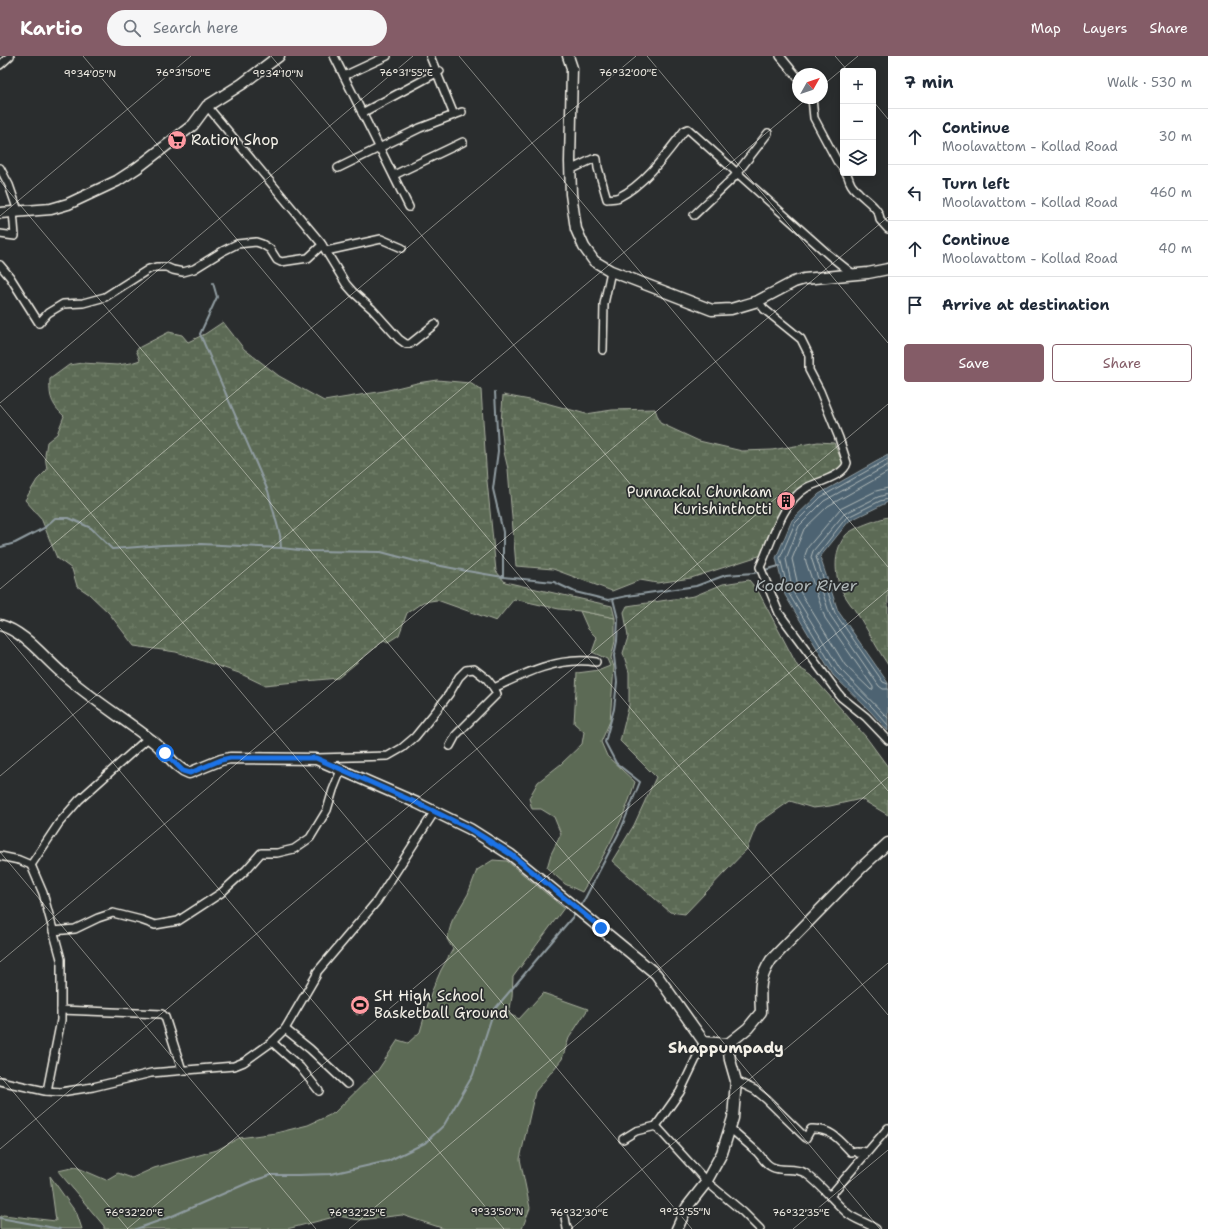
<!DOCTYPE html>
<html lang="en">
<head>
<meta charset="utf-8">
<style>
	body { margin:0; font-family:"Shantell Sans",sans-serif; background:#f6f6f7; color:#1f2937 }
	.controls { position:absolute; right:12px; top:12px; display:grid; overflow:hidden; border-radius:4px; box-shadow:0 2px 10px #0003 }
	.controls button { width:36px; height:36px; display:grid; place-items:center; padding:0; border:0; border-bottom:1px solid #e0e1e3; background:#fff; color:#1f2937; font:20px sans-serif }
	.compass { position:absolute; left:792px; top:12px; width:36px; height:36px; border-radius:50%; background:#fff; box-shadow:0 2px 10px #0003; rotate:50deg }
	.stop { position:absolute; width:12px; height:12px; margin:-9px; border:3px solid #1a73e8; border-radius:50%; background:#fff }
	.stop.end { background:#1a73e8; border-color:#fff; box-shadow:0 1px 4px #0008 }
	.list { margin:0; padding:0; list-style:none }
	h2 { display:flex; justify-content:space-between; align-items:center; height:52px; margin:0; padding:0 16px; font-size:17px }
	h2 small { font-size:13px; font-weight:400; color:#747a83 }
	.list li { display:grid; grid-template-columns:26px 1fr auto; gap:12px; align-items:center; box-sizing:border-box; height:56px; padding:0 16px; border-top:1px solid #e0e1e3 }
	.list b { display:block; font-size:15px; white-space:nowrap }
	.list p { margin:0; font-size:13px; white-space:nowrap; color:#747a83 }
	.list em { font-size:13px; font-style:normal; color:#747a83 }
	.actions { display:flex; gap:8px; padding:12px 16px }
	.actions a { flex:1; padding:9px 0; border:1px solid #845c67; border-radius:4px; text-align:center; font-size:14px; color:#845c67 }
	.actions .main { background:#845c67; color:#fff }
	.icon { flex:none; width:22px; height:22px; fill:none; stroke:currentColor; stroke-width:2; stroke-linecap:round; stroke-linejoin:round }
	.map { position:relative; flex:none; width:888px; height:1173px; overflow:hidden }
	header { display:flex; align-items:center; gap:24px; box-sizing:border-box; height:56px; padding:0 20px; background:#845c67; color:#fff }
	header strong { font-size:19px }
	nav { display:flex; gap:22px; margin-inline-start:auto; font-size:14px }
	.search { width:280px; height:36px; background:#f6f6f7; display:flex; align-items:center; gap:10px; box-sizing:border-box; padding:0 14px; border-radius:22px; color:#747a83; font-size:15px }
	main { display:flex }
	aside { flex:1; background:#fff }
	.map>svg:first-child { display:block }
	.grass { fill:#5b6b54; stroke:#a8ae9e }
	.wetland { fill:url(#wetland-marsh); stroke:#a8ae9e }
	.water { fill:#4d6472; stroke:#909ca1 }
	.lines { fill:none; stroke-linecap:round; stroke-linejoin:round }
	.shore { stroke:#b1b9b9; stroke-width:1 }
	.stream { stroke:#909ca1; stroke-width:2 }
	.street-casing { stroke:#f4f1e8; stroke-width:10 }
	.secondary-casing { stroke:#f4f1e8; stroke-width:13 }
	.street { stroke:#2a2d2e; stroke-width:7 }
	.secondary { stroke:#2a2d2e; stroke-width:10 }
	.route { stroke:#1a73e8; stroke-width:5 }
	.ticks { fill:none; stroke:#f4f1e8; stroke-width:1; stroke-opacity:0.45 }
	.labels { text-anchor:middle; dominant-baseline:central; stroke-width:3.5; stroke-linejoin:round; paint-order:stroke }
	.poi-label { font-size:15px; fill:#f4f1e8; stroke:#2a2d2e; text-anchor:start }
	.water-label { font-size:16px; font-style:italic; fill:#b1b9b9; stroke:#2a2d2e }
	.neighbourhood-label { font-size:16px; font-weight:bold; fill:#f4f1e8; stroke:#2a2d2e }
	.ticks-label { font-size:10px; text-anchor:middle; fill:#f4f1e8; stroke:#2a2d2e; stroke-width:3.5; stroke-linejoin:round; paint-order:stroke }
</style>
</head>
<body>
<header>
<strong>Kartio</strong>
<div class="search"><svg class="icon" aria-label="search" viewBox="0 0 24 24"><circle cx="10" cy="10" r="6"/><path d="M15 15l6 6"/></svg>Search here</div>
<nav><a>Map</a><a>Layers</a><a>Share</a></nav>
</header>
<main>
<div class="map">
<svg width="888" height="1173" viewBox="0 0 888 1173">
	<defs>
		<pattern id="wetland-marsh" width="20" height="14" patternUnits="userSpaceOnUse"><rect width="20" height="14" fill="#5b6b54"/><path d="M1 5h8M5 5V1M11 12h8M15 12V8" fill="none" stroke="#73816d"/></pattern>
	</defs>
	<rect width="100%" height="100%" fill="#2a2d2e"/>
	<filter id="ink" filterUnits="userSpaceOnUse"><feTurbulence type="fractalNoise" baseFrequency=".025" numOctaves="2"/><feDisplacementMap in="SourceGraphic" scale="8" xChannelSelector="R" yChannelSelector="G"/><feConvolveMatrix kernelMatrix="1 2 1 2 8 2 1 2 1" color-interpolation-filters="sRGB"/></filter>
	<g filter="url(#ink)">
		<!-- grass -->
		<g class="grass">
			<path d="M580,555L615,562V585L611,602L614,611L610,665L601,686L607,700L635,726C624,765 603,801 582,836L565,828L547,812L551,798L561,778L554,761L541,753H532L529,742L538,726L561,708L582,688L584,676L574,667L577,617L600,614L610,610L607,603L592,596L597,582L588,573Z"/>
			<path d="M493,804L507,805L564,852L513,921L512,941L509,958L519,963L543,937L588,953L569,982L562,1003L535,1036L520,1103L530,1152L522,1173H445L402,1159L360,1164L338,1160L287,1173H104V1170L58,1115L76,1111L106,1124L118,1117L132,1122L154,1112L217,1094L239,1082L276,1077L308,1069L334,1057L378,1014L398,984L408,987L420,976L431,937L441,914L453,893L447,883L452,865L468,838L477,814Z"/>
			<path d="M360,946L367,953L362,959L360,957L357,959L353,954Z"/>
			<path d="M50,1120L77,1158L82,1173H0V1161L3,1159L56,1165Z"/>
		</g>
		<!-- wetland -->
		<g class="wetland">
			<path d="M223,266L244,293L279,320L324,345L384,335L417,327L437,324L470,327L481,334L487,425L496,515L505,526L612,550L615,562L580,555L559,553L514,543L496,565L437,544L423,546L407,557L399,579L388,586L384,584L338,622L264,629L239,617L176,596L134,590L109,557L89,538L77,530L72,513L57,502L41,462L25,444L37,424L47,414L45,399L47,386L57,378L64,360C51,348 49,340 50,323L69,309L82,307L117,309L131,307L140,304L136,294L140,291L169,276L182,279L188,286L205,278Z"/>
			<path d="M503,339L546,347L586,358L612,354L655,353L660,367L699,385L742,395L772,394L818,386L834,387L843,408L839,415L809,428L787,449L773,471L765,498L691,522L657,527L640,524L612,535L553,513L516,510L508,413L504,396L501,368Z"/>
			<path d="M888,461V609C878,594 870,578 860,562C854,552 845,542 840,531C834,515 834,493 846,479C852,472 879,463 888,461Z"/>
			<path d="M749,524L758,535L798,611L811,619L866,681L888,711V759L861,743L830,750L813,752L790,745L757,768L747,793L685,858L670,856L612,805L634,769L656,721L620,685L629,649V616L623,597L628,581L624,556L627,550L694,540L723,528Z"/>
		</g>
		<!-- water -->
		<path class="water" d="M888,399V446L849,465L820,501L838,555L888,627V675L870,655L833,619L785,539L776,502L792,464L819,438Z"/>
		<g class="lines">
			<!-- shore -->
			<g class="shore">
				<path d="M888,403L821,441L795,467L780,502L789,538L836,616L873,652L888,669"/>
				<path d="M888,409L824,445L799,470L786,503L793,536L840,613L888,662"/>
				<path d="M888,416L828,450L804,473L792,503L799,534L845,609L871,634L873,633V631L825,562L806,506L805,499L808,491L840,453L876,435L888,432"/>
				<path d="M888,438L878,441L844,458L813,495L811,501L830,559L879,630L883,633H888"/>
				<path d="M888,443L880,445L846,462L816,501L835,557L883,626L888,628"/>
			</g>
			<!-- stream -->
			<g class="stream">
				<path d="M213,227L217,241L200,278L268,435L280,479L281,492"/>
				<path d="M495,336L498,395L493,433L503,476V521"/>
				<path d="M1,491L15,487L44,472L55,462H69L91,472L112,493L163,489L201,488L281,492L308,495L381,496L415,505L467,515L503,521L554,526L575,536L608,544L627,540L696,530L726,519L754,517L779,510"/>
				<path d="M580,852L621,773L640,726L616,707L605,686L614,653L617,626L614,600L617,585L618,563L613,543"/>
				<path d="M0,1162L60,1173"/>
				<path d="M136,1173L170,1161L250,1126L271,1119H298L331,1118L388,1105L425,1087L444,1069L473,1019L494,954L576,857"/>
			</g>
			<defs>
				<g id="street">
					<path d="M334,0L409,151"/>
					<path d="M430,0L454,59"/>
					<path d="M780,0L798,22"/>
					<path d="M0,9L10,0"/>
					<path d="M344,20L387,0"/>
					<path d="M812,42L814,62L837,105L843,112"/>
					<path d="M207,50L321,187L346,228L353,236L372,253L399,283L406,288H410L435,268"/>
					<path d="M362,57L440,15"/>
					<path d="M0,112L9,129L18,155"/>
					<path d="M338,112L420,72L462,56"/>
					<path d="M570,114L593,103H597L598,112L607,143C611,142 616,143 619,141C645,128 667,97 684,75L688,73L829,199L854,219"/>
					<path d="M846,117C849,121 848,122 850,126C851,129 855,134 858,136C865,144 880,152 880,164L888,173"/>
					<path d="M394,119L463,86"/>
					<path d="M694,159L734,121L768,77"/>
					<path d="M0,178L15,180L13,155"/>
					<path d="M326,195L381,183L402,192"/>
					<path d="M0,209L10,221L39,267L48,257L63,248L83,247L105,241L149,213L156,211H166L173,214L183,216L194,213L223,195L237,188L256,186L262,188L270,193L277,204L281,206L308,202L322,189"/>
					<path d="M758,245L764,253L801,283L809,299V314L820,335L839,382L847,407C844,420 817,426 806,432C781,447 772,486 760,511L779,557L790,572L841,641L866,661L888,684"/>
					<path d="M603,294L604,248L611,215"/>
					<path d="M450,690L456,679L497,638L494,632"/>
					<path d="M317,702L388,700L402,692L415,681L437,654L449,638L459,621L466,614L474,613L487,623L494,632C525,617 560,600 596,606"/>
					<path d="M0,800L19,804L31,809L43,837L61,903V964L47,1035"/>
					<path d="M31,809L59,767L79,744L148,682"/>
					<path d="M53,875L75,873L98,862L113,857L141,864L155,869L178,865L221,837L246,814L261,797H277L294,793L310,782L327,754L333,734L341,714"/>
					<path d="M61,954L162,958L165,961L182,1014"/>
					<path d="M285,973L310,993L347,1028"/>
					<path d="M272,986L300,1011L319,1035"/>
					<path d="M0,1025L45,1035L61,1036L93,1031L151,1017L234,1010L244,1006L272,986L285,973L316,920L317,916L377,845L435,755"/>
					<path d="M736,1025L755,1034L766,1043L806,1082L811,1073C830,1072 839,1083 851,1096L857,1095L858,1097L860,1095L866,1096"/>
					<path d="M656,1070L707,1126L743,1156L760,1173"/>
					<path d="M730,1072C739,1080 748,1088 757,1096C762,1101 765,1108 772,1111C782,1116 794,1111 805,1117C821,1128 832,1144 847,1157C855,1164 866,1166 876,1173"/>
					<path d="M623,1083L636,1075L656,1070L680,1036L704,986"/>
					<path d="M830,1140L888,1072"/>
					<path d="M565,1161L567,1173H568"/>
				</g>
				<g id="secondary">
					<path d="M568,0L572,12L570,106L571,138L576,173L584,191L594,205L611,215L712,254L731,253L758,245L794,226L804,223L868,217L888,213"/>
					<path d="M0,157L51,153L68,148L117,125L137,112L193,69L207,50L242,28L279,0"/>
					<path d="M0,569C25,576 43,601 62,617C91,643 125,663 155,687C167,697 175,712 189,717L221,704L230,702L316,703L417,747L470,773L511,799L656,918L704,986L728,988"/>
					<path d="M677,1173L687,1151L705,1128L722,1097L733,1062L736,1025L730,1004L728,988L748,972L761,956C760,932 758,925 771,904L861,812L888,787"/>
				</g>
			</defs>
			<!-- street casing -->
			<use href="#street" class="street-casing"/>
			<!-- secondary casing -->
			<use href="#secondary" class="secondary-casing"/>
			<!-- street -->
			<use href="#street" class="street"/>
			<!-- secondary -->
			<use href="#secondary" class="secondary"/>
		</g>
	</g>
	<g class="lines" filter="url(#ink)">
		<!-- route -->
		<path class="route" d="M165,697L183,715L190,717L221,704L230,702H316L417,747L470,773L512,799L601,872"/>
	</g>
	<!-- ticks -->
	<path class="ticks" d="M83,0L888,959M271,0L888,735M459,0L888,511M647,0L888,287M835,0L848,15M822,30L858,0M873,45L888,63M0,125L880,1173M0,160L191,0M0,347L413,0M0,349L692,1173M0,533L636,0M0,572L504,1173M0,720L808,42M0,796L316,1173M0,906L888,161M0,1020L128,1173M0,1093L888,348M127,1173L888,534M349,1173L888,721M571,1173L888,907M793,1173L888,1094"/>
	<!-- icons -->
	<defs>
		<symbol id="supermarket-disc" viewBox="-11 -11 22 22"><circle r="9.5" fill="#ff9aa2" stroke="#2a2d2e"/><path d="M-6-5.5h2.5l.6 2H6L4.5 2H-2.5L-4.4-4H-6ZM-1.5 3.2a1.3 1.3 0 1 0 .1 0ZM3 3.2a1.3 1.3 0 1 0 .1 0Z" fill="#111"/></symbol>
		<symbol id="building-disc" viewBox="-11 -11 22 22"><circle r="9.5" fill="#ff9aa2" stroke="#2a2d2e"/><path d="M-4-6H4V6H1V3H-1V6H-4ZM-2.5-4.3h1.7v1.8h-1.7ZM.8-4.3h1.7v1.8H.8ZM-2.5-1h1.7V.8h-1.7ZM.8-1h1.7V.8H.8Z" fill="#111"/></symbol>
		<symbol id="stadium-disc" viewBox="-11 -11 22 22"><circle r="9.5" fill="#ff9aa2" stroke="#2a2d2e"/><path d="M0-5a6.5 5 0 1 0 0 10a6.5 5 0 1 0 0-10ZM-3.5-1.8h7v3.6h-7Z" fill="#111"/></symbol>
	</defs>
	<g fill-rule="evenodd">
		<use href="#supermarket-disc" x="166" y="73" width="22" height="22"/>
		<use href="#building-disc" x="775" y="434" width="22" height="22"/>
		<use href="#stadium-disc" x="349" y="938" width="22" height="22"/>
	</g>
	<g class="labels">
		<!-- poi labels -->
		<g class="poi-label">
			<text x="191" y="84">Ration Shop</text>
			<text x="772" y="436" text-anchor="end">Punnackal Chunkam<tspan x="772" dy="17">Kurishinthotti</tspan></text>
			<text x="374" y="940">SH High School<tspan x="374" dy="17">Basketball Ground</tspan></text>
		</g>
		<!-- water labels -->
		<g class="water-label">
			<text x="806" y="529">Kodoor River</text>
		</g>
		<!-- neighbourhood labels -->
		<g class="neighbourhood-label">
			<text x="726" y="991">Shappumpady</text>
		</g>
	</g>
	<g class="ticks-label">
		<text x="183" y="20">76°31'50"E</text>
		<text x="628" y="20">76°32'00"E</text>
		<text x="406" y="20">76°31'55"E</text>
		<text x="90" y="21">9°34'05"N</text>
		<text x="278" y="21">9°34'10"N</text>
		<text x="497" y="1159">9°33'50"N</text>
		<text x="685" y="1159">9°33'55"N</text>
		<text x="134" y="1160">76°32'20"E</text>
		<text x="357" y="1160">76°32'25"E</text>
		<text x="579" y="1160">76°32'30"E</text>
		<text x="801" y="1160">76°32'35"E</text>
	</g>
</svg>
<div class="controls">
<button>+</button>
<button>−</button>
<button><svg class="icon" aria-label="layers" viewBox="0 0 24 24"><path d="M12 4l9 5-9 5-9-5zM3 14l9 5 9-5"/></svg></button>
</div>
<svg class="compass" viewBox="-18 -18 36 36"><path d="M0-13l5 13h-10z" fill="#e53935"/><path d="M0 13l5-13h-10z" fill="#747a83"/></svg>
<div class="stop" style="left:165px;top:697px"></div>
<div class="stop end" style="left:601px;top:872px"></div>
</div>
<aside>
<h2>7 min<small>Walk · 530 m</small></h2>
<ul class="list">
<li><svg class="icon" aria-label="ahead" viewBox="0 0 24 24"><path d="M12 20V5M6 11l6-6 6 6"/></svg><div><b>Continue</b><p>Moolavattom - Kollad Road</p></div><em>30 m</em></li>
<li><svg class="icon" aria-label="left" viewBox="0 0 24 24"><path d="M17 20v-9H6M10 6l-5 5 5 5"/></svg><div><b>Turn left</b><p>Moolavattom - Kollad Road</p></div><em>460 m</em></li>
<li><svg class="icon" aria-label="ahead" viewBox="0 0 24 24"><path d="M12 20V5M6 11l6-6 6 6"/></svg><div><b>Continue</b><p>Moolavattom - Kollad Road</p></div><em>40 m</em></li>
<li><svg class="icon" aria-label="arrive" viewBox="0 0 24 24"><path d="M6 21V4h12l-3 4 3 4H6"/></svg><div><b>Arrive at destination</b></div></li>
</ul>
<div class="actions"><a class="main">Save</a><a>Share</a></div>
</aside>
</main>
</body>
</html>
